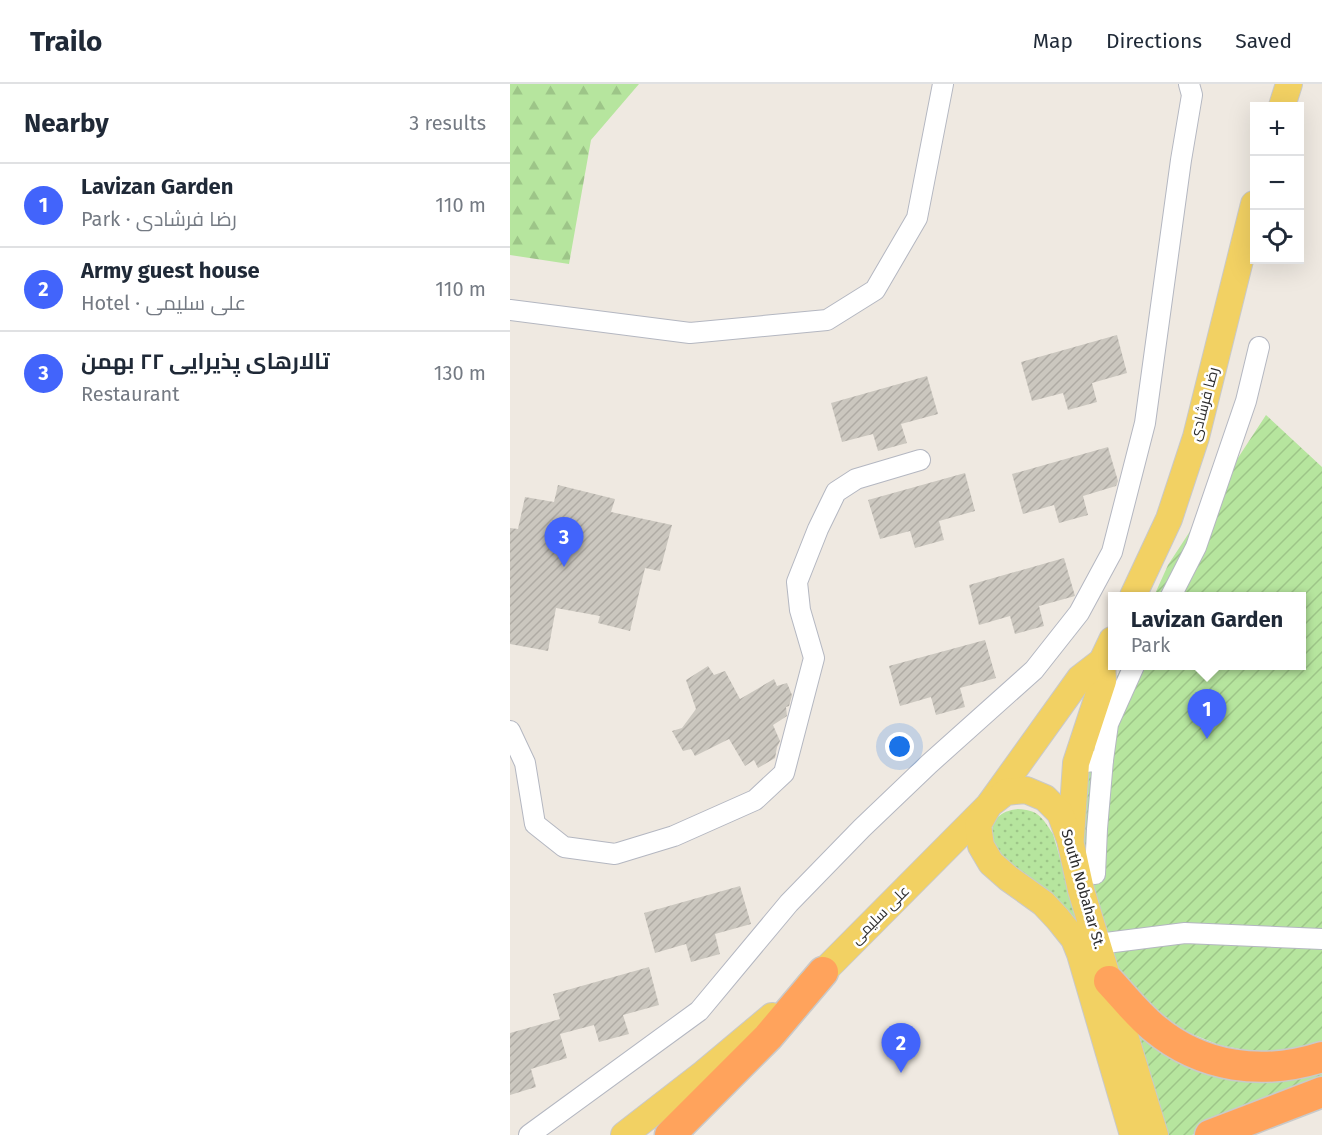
<!DOCTYPE html>
<html lang="en">
<head>
<meta charset="utf-8">
<style>
	body { margin:0; font-family:"Fira Sans",Cairo,sans-serif; background:#f2f2f3; color:#1f2937 }
	.controls { position:absolute; right:18px; top:18px; display:grid; overflow:hidden; border-radius:0px; box-shadow:0 6px 24px #0002 }
	.controls button { width:54px; height:54px; display:grid; place-items:center; padding:0; border:0; border-bottom:2px solid #e0e1e3; background:#fff; color:#1f2937; font:30px sans-serif }
	.you { position:absolute; left:390px; top:663px; width:21px; height:21px; margin:-15px; border:4px solid #fff; border-radius:50%; background:#1a73e8; box-shadow:0 0 0 9px #1a73e833 }
	.badge { display:grid; place-items:center; width:39px; height:39px; border-radius:50%; background:#4264fb; color:#fff; font-size:20px; font-weight:700 }
	.pin { position:absolute; translate:-50% -50px; filter:drop-shadow(0 2px 3px #0008) }
	.pin::after { content:''; position:absolute; top:32px; width:21px; height:18px; background:inherit; clip-path:polygon(0 0,100% 0,50% 100%) }
	.popup { position:absolute; left:598px; top:508px; width:198px; height:78px; box-sizing:border-box; display:grid; place-content:center; border-radius:0px; background:#fff; filter:drop-shadow(0 2px 4px #0005); font-size:20px; white-space:nowrap; color:#747a83 }
	.popup b { font-size:22px; color:#1f2937 }
	.popup::after { content:''; position:absolute; left:50%; top:100%; margin-left:-12px; border:12px solid transparent; border-top-color:#fff }
	.list { margin:0; padding:0; list-style:none }
	h2 { display:flex; justify-content:space-between; align-items:center; height:78px; margin:0; padding:0 24px; font-size:26px }
	h2 small { font-size:20px; font-weight:400; color:#747a83 }
	.list li { display:grid; grid-template-columns:39px 1fr auto; gap:18px; align-items:center; box-sizing:border-box; height:84px; padding:0 24px; border-top:2px solid #e0e1e3 }
	.list b { display:block; font-size:22px; white-space:nowrap }
	.list p { margin:0; font-size:20px; white-space:nowrap; color:#747a83 }
	.list em { font-size:20px; font-style:normal; color:#747a83 }
	.icon { flex:none; width:33px; height:33px; fill:none; stroke:currentColor; stroke-width:2; stroke-linecap:round; stroke-linejoin:round }
	.map { position:relative; flex:none; width:812px; height:1051px; overflow:hidden }
	header { display:flex; align-items:center; gap:36px; box-sizing:border-box; height:84px; padding:0 30px; background:#fff; border-bottom:2px solid #e0e1e3 }
	header strong { font-size:28px }
	nav { display:flex; gap:33px; margin-inline-start:auto; font-size:21px }
	main { display:flex }
	aside { flex:1; background:#fff }
	.map>svg:first-child { display:block }
	.grass { fill:url(#grass-dots) }
	.forest { fill:url(#forest-firs) }
	.garden { fill:url(#garden-furrows) }
	.building { fill:url(#building-hatch) }
	.lines { fill:none; stroke-linecap:round; stroke-linejoin:round }
	.minor-casing { stroke:#b4b7c1; stroke-width:22 }
	.major-casing { stroke:#c9c9c9; stroke-width:28 }
	.highway-casing { stroke:#c9c9c9; stroke-width:33 }
	.minor { stroke:#fff; stroke-width:20 }
	.major { stroke:#f2d163; stroke-width:26 }
	.highway { stroke:#ffa35c; stroke-width:30 }
	.labels { text-anchor:middle; dominant-baseline:central; stroke-width:5; stroke-linejoin:round; paint-order:stroke }
	.street-label { font-size:15px; fill:#2e2e2e; stroke:#fff }
</style>
</head>
<body>
<header>
<strong>Trailo</strong>
<nav><a>Map</a><a>Directions</a><a>Saved</a></nav>
</header>
<main>
<aside>
<h2>Nearby<small>3 results</small></h2>
<ul class="list">
<li><span class="badge">1</span><div><b>Lavizan Garden</b><p>Park · رضا فرشادی</p></div><em>110 m</em></li>
<li><span class="badge">2</span><div><b>Army guest house</b><p>Hotel · علی سلیمی</p></div><em>110 m</em></li>
<li><span class="badge">3</span><div><b>تالارهای پذیرایی ۲۲ بهمن</b><p>Restaurant</p></div><em>130 m</em></li>
</ul>
</aside>
<div class="map">
<svg width="812" height="1051" viewBox="0 0 812 1051">
	<defs>
		<pattern id="grass-dots" width="8" height="8" patternUnits="userSpaceOnUse" patternTransform="scale(1.5)"><rect width="8" height="8" fill="#b6e59e"/><path d="M2 2h.1M6 6h.1" fill="none" stroke="#9dc588" stroke-width="1.8" stroke-linecap="round"/></pattern>
		<pattern id="forest-firs" width="22" height="20" patternUnits="userSpaceOnUse" patternTransform="scale(1.5)"><rect width="22" height="20" fill="#b6e59e"/><path d="M5 1l3.5 6h-7zM16 11l3.5 6h-7z" fill="#9dc588"/></pattern>
		<pattern id="garden-furrows" width="10" height="10" patternUnits="userSpaceOnUse" patternTransform="scale(1.5)"><rect width="10" height="10" fill="#b6e59e"/><path d="M-1 1l2-2M0 10L10 0M9 11l2-2" fill="none" stroke="#9dc588"/></pattern>
		<pattern id="building-hatch" width="6" height="6" patternUnits="userSpaceOnUse" patternTransform="scale(1.5)"><rect width="6" height="6" fill="#cbc7bf"/><path d="M-1 1l2-2M0 6l6-6M5 7l2-2" fill="none" stroke="#afaba4"/></pattern>
	</defs>
	<rect width="100%" height="100%" fill="#efe9e1"/>
	<!-- grass -->
	<path class="grass" d="M508,725C528,726 532,733 543,750L573,853L488,773C478,751 478,728 508,725Z"/>
	<!-- forest -->
	<path class="forest" d="M0,0H129L81,56L59,180L0,171Z"/>
	<!-- garden -->
	<g class="garden">
		<path d="M756,331L812,383V958L768,968H745L709,961L677,948L652,944L613,895L601,871L577,784L574,758L579,669L597,614L612,582H792V512H644L658,481Z"/>
		<path d="M624,936L655,962L812,980V998L770,1013L682,1051H658Z"/>
	</g>
	<!-- building -->
	<g class="building">
		<path d="M607,251L617,289L582,299L587,318L558,326L553,309L522,317L511,278Z"/>
		<path d="M417,292L428,330L391,340L397,359L368,367L363,350L332,358L321,319Z"/>
		<path d="M598,363L608,397L606,402L573,412L578,431L549,439L544,421L513,430L502,390Z"/>
		<path d="M455,389L465,427L429,437L434,456L405,464L400,447L370,455L358,416Z"/>
		<path d="M48,401L105,415L101,428L162,441L150,487L135,484L120,547L88,539L90,532L46,524L38,567L0,560V444L8,445L15,413L44,418Z"/>
		<path d="M554,474L565,512L529,522L534,542L505,550L500,532L469,541L459,501Z"/>
		<path d="M475,556L486,594L450,604L455,623L426,631L421,613L390,622L379,582Z"/>
		<path d="M198,582L204,591L215,587L230,615L264,595L267,602L277,599L282,611L279,622L276,623L277,632L263,641L270,657L267,663L265,674L248,684L244,676L235,682L219,655L185,672L181,665L173,667L162,647L172,644L186,625L176,596Z"/>
		<path d="M230,802L241,840L205,850L210,870L181,878L176,860L145,869L134,829Z"/>
		<path d="M139,883L149,921L113,931L119,950L89,958L84,941L50,950L57,974L21,985L26,1003L0,1011V949L50,935L43,910Z"/>
	</g>
	<g class="lines">
		<defs>
			<g id="minor">
				<path d="M0,226L180,249L317,236L365,206L407,134L433,0"/>
				<path d="M661,512L686,463L736,317L749,263"/>
				<path d="M0,647L15,679L25,740L54,763L105,770L164,752L245,716L274,689L304,574L290,526L287,498L308,445L326,408L346,395L410,376"/>
				<path d="M593,676L598,640L624,582"/>
				<path d="M566,679L593,676L587,745L585,790"/>
				<path d="M588,860L675,849L812,855"/>
				<path d="M19,1051L189,927L279,819L352,744L419,680L524,586L569,529L602,468L635,339L671,76L682,11L679,0"/>
			</g>
			<g id="major">
				<path d="M772,22L779,0"/>
				<path d="M623,512L659,435L686,353L744,120"/>
				<path d="M561,753L566,679L593,597L592,577"/>
				<path d="M299,901L313,888L479,721L570,594L592,577L602,556"/>
				<path d="M114,1051L194,989L262,932"/>
				<path d="M623,1051L570,870L564,855L548,835L533,819L498,794L481,779L471,762L468,741L479,721L496,708L516,706L535,714L550,729L560,756L571,806L645,1051"/>
			</g>
			<g id="highway">
				<path d="M599,897C614,913 627,930 644,944C692,984 753,992 812,973"/>
				<path d="M160,1051L258,953L313,888"/>
				<path d="M700,1051L812,1008"/>
			</g>
		</defs>
		<!-- minor casing -->
		<use href="#minor" class="minor-casing"/>
		<!-- major casing -->
		<use href="#major" class="major-casing"/>
		<!-- highway casing -->
		<use href="#highway" class="highway-casing"/>
		<!-- minor -->
		<use href="#minor" class="minor"/>
		<!-- major -->
		<use href="#major" class="major"/>
		<!-- highway -->
		<use href="#highway" class="highway"/>
	</g>
	<g class="labels">
		<!-- street labels -->
		<g class="street-label">
			<text transform="translate(694 320) rotate(-75)">رضا فرشادی</text>
			<text transform="translate(573 805) rotate(74)">South Nobahar St.</text>
			<text transform="translate(370 831) rotate(-45)">علی سلیمی</text>
		</g>
	</g>
</svg>
<div class="controls">
<button>+</button>
<button>−</button>
<button><svg class="icon" aria-label="locate" viewBox="0 0 24 24"><circle cx="12" cy="12" r="6"/><path d="M12 2v4M12 18v4M2 12h4M18 12h4"/></svg></button>
</div>
<div class="you"></div>
<div class="pin badge" style="left:697px;top:655px">1</div>
<div class="popup"><b>Lavizan Garden</b>Park</div>
<div class="pin badge" style="left:391px;top:989px">2</div>
<div class="pin badge" style="left:54px;top:483px">3</div>
</div>
</main>
</body>
</html>
